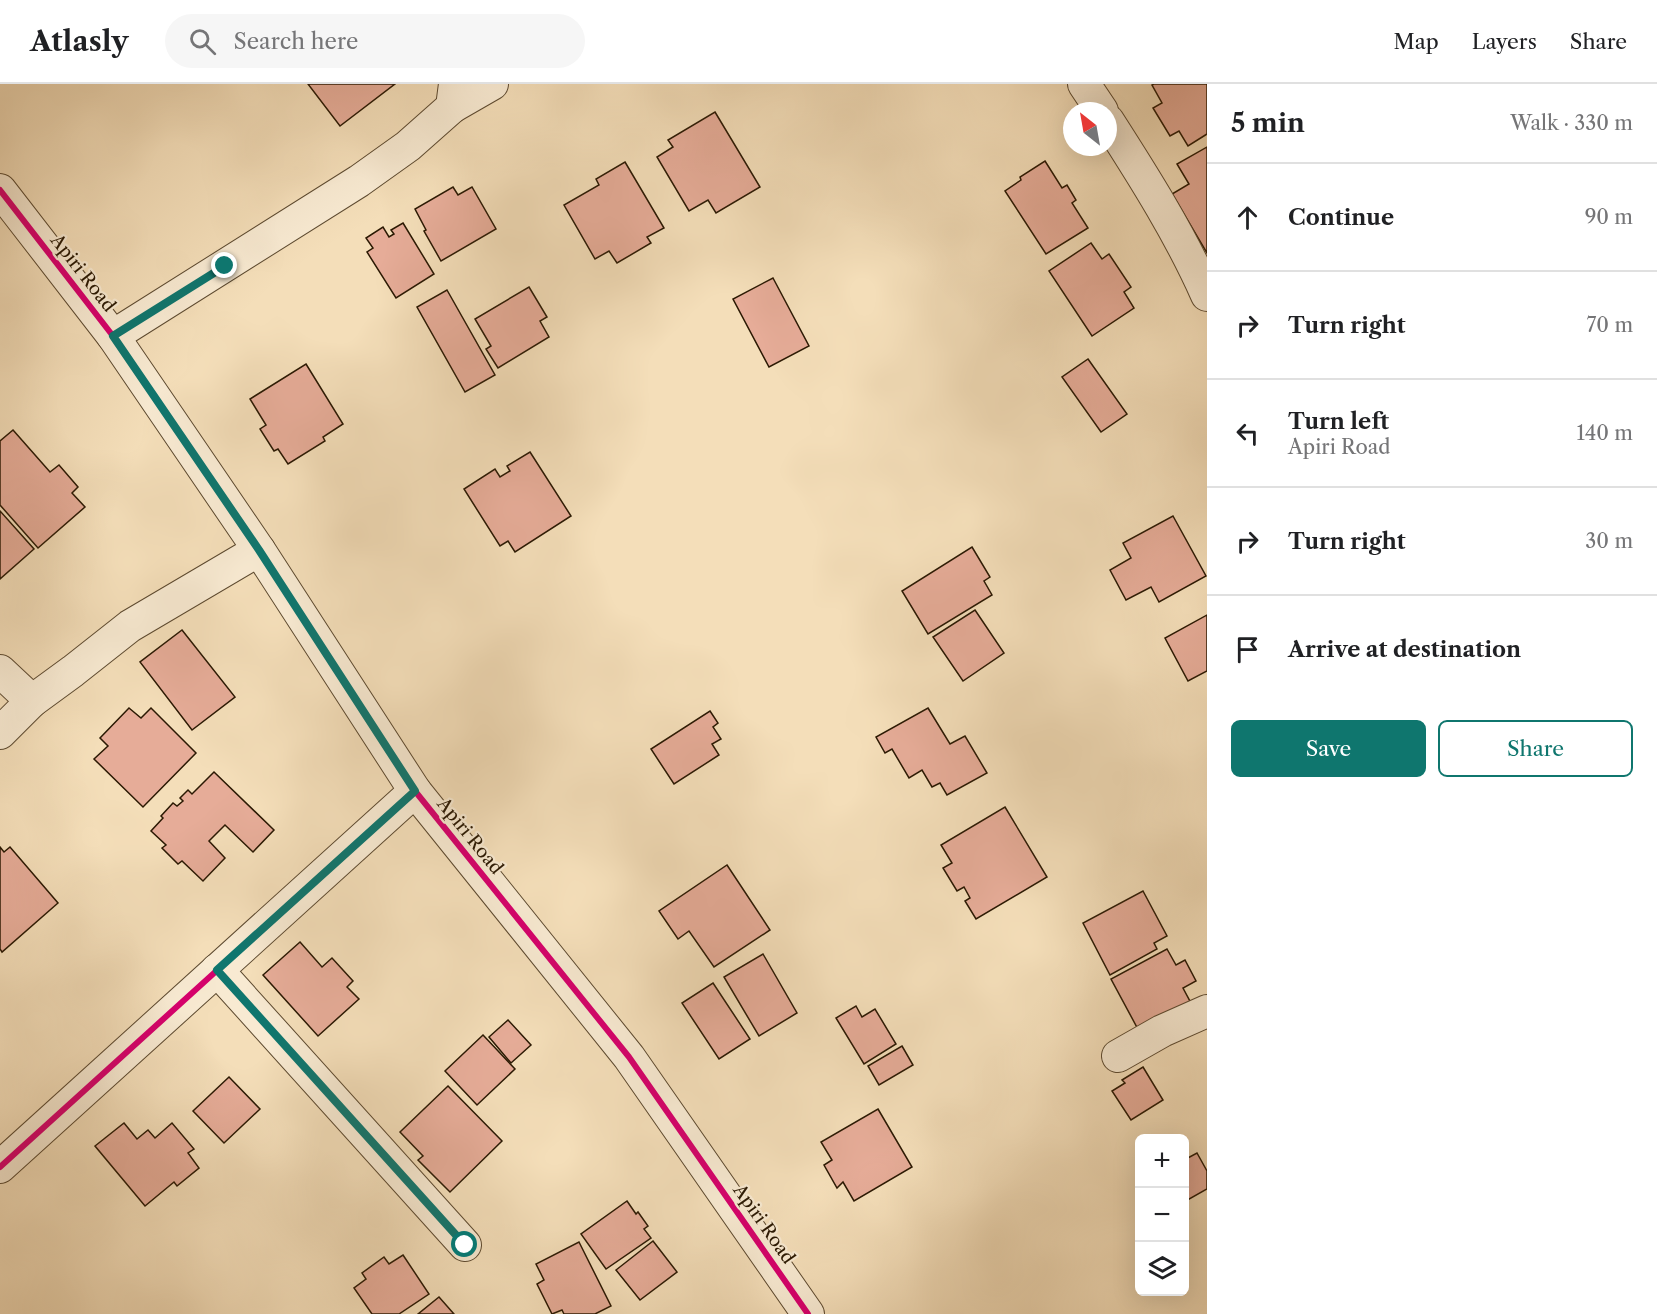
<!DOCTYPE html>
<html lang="en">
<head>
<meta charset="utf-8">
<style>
	body { margin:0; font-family:"Libre Caslon Text",serif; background:#f6f6f6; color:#202124 }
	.controls { position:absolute; right:18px; bottom:18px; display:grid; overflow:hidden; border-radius:9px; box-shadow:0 6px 24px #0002 }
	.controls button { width:54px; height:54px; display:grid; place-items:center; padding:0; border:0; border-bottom:2px solid #e0e0e0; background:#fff; color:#202124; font:30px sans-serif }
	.compass { position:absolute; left:1063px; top:18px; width:54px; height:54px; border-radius:50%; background:#fff; box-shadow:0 6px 24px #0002; rotate:329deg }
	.stop { position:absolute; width:18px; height:18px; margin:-14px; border:4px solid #0f766e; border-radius:50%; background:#fff }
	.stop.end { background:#0f766e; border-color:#fff; box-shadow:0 2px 6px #0008 }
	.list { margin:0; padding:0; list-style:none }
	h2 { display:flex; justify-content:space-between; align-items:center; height:78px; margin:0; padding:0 24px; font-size:26px }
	h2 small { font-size:20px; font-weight:400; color:#757577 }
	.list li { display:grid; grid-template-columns:39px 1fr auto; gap:18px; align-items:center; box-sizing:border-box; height:108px; padding:0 24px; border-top:2px solid #e0e0e0 }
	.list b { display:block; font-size:22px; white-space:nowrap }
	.list p { margin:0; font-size:20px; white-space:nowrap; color:#757577 }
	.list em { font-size:20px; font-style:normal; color:#757577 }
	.actions { display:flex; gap:12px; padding:18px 24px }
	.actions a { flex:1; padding:14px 0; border:2px solid #0f766e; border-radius:9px; text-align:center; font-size:21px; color:#0f766e }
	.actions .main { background:#0f766e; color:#fff }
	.icon { flex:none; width:33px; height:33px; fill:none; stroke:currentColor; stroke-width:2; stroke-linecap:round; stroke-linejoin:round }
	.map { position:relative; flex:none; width:1207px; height:1230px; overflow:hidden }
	header { display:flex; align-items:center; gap:36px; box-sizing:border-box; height:84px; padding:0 30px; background:#fff; border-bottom:2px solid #e0e0e0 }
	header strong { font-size:28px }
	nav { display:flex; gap:33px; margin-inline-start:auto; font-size:21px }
	.search { width:420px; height:54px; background:#f6f6f6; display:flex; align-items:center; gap:15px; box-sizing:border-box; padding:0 21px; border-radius:33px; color:#757577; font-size:22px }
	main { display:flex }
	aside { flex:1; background:#fff }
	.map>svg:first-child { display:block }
	.building { fill:#e6ac98; stroke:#2b1903; stroke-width:1.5 }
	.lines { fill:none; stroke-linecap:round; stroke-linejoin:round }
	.minor-casing { stroke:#5d4a30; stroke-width:34 }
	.minor { stroke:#f8ead2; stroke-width:32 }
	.cycleway-casing { stroke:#f8ead2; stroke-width:10 }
	.cycleway { stroke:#d6006c; stroke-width:6 }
	.route { stroke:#0f766e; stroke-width:8 }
	.labels { text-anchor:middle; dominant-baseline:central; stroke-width:4.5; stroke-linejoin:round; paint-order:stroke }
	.street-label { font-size:18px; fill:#2b1903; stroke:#f8ead2 }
</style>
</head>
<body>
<header>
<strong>Atlasly</strong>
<div class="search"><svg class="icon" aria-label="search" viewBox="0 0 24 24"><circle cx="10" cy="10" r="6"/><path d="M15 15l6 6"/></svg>Search here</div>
<nav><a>Map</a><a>Layers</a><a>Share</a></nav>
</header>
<main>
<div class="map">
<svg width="1207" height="1230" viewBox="0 0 1207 1230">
	<rect width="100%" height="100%" fill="#f4deb9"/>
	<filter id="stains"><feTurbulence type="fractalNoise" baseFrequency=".00333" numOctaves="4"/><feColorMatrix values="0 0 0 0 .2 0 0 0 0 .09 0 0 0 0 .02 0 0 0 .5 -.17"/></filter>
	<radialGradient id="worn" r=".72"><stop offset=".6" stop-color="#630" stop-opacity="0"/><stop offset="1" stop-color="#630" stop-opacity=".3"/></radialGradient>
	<!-- building -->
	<g class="building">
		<path d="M308,0H395L340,42Z"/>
		<path d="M1154,0H1207V50L1188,62L1179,47L1170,52L1153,24L1162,19L1152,1Z"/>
		<path d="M715,28L760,103L716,129L708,116L689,127L657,73L673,63L668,56Z"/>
		<path d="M1207,63V169L1172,110L1189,100L1177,80Z"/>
		<path d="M1045,77L1062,104L1067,101L1076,116L1072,119L1088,144L1046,170L1005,107L1021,96L1020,93Z"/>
		<path d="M625,78L664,144L647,153L651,159L617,179L609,167L595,175L564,121L599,101L596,95Z"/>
		<path d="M453,103L458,111L472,103L496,145L441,177L424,147L426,146L415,125Z"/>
		<path d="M403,139L434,190L396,214L367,168L373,164L366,154L383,143L389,153L394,150L391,146Z"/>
		<path d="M1091,159L1102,175L1109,170L1131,203L1124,208L1134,224L1092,252L1049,187Z"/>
		<path d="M773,194L809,262L769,283L733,215Z"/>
		<path d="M529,203L547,233L540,237L549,253L498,284L486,265L491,262L475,235Z"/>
		<path d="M447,206L495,291L465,308L417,223Z"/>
		<path d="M1088,275L1127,330L1101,348L1062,293Z"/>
		<path d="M306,280L343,340L323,353L325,357L288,380L278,365L274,367L260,345L266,341L250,315Z"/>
		<path d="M13,346L50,388L59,381L78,403L72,409L85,423L38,464L0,421V357Z"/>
		<path d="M530,368L571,432L515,468L508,457L500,462L464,405L495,385L500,393L510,387L507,382Z"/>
		<path d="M0,427L34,465L0,495Z"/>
		<path d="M1173,432L1206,492L1159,518L1151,503L1126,516L1110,486L1131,474L1123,459Z"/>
		<path d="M972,463L990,493L984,497L992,511L928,550L902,507Z"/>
		<path d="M975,526L1004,569L963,597L933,553Z"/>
		<path d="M1207,531V587L1188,597L1165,554Z"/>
		<path d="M182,546L235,613L192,646L140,578Z"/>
		<path d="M129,624L141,634L151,624L196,669L143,723L94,675L108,662L100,654Z"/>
		<path d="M928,624L950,660L965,652L987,689L947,711L940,699L932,703L922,686L909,694L892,665L885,669L876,653Z"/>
		<path d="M710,627L718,639L713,643L721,655L712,660L719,671L674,700L651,665Z"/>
		<path d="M214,688L274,746L253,768L225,741L209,757L225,774L203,797L182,777L178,780L162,764L166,761L151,747L163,734L161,732L173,719L177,722L183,717L180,714L188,706L192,710Z"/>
		<path d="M1005,723L1047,793L976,835L965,817L970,814L964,803L957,807L943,784L952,779L941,761Z"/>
		<path d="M0,763L4,768L10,763L58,819L2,868L0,865Z"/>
		<path d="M727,781L770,846L714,883L689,847L678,855L659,827Z"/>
		<path d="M1143,807L1167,852L1154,859L1157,865L1110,891L1083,839Z"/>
		<path d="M300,858L322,883L332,874L353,897L347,903L359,915L318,952L263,891Z"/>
		<path d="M1167,865L1176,881L1185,876L1196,897L1183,904L1192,921L1140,949L1111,895Z"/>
		<path d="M763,870L797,929L759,952L724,893Z"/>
		<path d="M713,899L750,955L719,975L682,919Z"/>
		<path d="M856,922L862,933L875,925L896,960L864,980L836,934Z"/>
		<path d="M508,936L531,961L511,979L489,953Z"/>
		<path d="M483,951L515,985L477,1021L445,987Z"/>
		<path d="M902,962L913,981L879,1001L868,982Z"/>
		<path d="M1143,983L1163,1016L1131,1036L1112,1007L1125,999L1122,996Z"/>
		<path d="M229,993L260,1025L224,1059L193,1027Z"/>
		<path d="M448,1002L502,1057L450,1108L418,1076L423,1072L400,1048Z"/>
		<path d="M878,1025L912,1083L854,1117L843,1098L837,1104L824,1081L832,1076L821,1058Z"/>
		<path d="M124,1039L137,1055L148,1046L155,1054L172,1039L194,1065L188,1069L199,1084L177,1102L174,1098L145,1122L95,1062Z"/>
		<path d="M1197,1069L1207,1087V1105L1184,1118V1076Z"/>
		<path d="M627,1117L636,1130L638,1128L648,1142L644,1145L651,1154L606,1185L581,1150Z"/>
		<path d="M653,1157L677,1188L640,1216L616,1186Z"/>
		<path d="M579,1158L611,1222L595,1230H564L562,1226L552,1230L537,1200L544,1196L536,1180Z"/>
		<path d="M403,1171L429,1210L399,1230H372L354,1204L366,1195L362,1189L384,1173L389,1180Z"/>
		<path d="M439,1213L454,1230H418Z"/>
	</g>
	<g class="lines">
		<defs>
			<g id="minor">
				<path d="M1084,0L1102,27"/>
				<path d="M452,23L492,0"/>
				<path d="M1108,37C1144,93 1180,150 1207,211"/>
				<path d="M0,106L113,252L259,466L415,707L629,973L808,1230"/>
				<path d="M113,252L359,97L408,62L452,23L455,0"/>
				<path d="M0,587L32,617"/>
				<path d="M0,649L32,617L73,587L130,542L259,466"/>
				<path d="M217,886L465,1161"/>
				<path d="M1118,972L1162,947L1207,927"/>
				<path d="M0,1083L415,707"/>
			</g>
		</defs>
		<!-- minor casing -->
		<use href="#minor" class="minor-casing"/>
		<!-- minor -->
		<use href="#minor" class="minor"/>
		<defs>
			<g id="cycleway">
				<path d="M0,106L113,252L259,466L415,707L629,973L808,1230"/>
				<path d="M0,1083L415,707"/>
			</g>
		</defs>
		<!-- cycleway casing -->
		<use href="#cycleway" class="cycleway-casing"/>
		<!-- cycleway -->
		<use href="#cycleway" class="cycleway"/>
	</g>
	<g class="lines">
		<!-- route -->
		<path class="route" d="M225,182L113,252L259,466L415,707L217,886L465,1161"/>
	</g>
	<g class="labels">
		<!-- street labels -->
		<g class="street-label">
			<text transform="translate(83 189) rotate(52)">Apiri Road</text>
			<text transform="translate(470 752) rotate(51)">Apiri Road</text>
			<text transform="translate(764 1140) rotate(55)">Apiri Road</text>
		</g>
	</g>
	<rect width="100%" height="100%" filter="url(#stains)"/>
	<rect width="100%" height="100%" fill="url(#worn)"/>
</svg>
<div class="controls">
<button>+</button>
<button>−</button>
<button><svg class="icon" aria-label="layers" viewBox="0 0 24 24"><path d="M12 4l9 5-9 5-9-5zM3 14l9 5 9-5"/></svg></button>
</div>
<svg class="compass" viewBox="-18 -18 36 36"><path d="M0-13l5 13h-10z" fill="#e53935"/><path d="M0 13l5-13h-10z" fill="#757577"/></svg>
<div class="stop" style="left:465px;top:1161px"></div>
<div class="stop end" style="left:225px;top:182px"></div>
</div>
<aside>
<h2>5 min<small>Walk · 330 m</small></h2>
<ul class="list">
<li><svg class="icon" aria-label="ahead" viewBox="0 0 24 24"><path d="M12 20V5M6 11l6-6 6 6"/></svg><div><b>Continue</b></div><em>90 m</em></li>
<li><svg class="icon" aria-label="right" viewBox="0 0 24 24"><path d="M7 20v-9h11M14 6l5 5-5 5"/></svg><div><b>Turn right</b></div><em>70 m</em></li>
<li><svg class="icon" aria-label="left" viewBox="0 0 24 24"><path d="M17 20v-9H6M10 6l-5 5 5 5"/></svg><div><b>Turn left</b><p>Apiri Road</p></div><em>140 m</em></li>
<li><svg class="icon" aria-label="right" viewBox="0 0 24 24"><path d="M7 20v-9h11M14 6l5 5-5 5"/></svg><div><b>Turn right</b></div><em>30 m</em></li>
<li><svg class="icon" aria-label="arrive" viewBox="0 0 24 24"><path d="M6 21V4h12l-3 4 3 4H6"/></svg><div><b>Arrive at destination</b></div></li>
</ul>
<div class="actions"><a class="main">Save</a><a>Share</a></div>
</aside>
</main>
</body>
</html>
